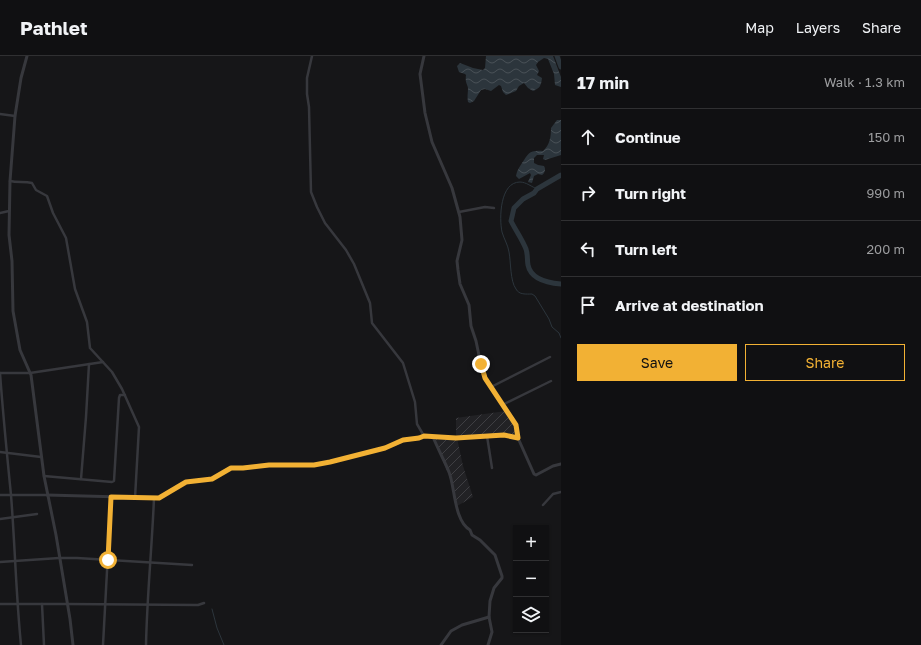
<!DOCTYPE html>
<html lang="en">
<head>
<meta charset="utf-8">
<style>
	body { margin:0; font-family:"Golos Text",sans-serif; background:#1e1e20; color:#f1f3f6 }
	.controls { position:absolute; right:12px; bottom:12px; display:grid; overflow:hidden; border-radius:0px; box-shadow:0 1px 3px #0004 }
	.controls button { width:36px; height:36px; display:grid; place-items:center; padding:0; border:0; border-bottom:1px solid #303032; background:#101012; color:#f1f3f6; font:20px sans-serif }
	.stop { position:absolute; width:12px; height:12px; margin:-9px; border:3px solid #f2b134; border-radius:50%; background:#fff }
	.stop.end { background:#f2b134; border-color:#fff; box-shadow:0 1px 4px #0008 }
	.list { margin:0; padding:0; list-style:none }
	h2 { display:flex; justify-content:space-between; align-items:center; height:52px; margin:0; padding:0 16px; font-size:17px }
	h2 small { font-size:13px; font-weight:400; color:#9c9d9f }
	.list li { display:grid; grid-template-columns:26px 1fr auto; gap:12px; align-items:center; box-sizing:border-box; height:56px; padding:0 16px; border-top:1px solid #303032 }
	.list b { display:block; font-size:15px; white-space:nowrap }
	.list em { font-size:13px; font-style:normal; color:#9c9d9f }
	.actions { display:flex; gap:8px; padding:12px 16px }
	.actions a { flex:1; padding:9px 0; border:1px solid #f2b134; border-radius:0px; text-align:center; font-size:14px; color:#f2b134 }
	.actions .main { background:#f2b134; color:#111 }
	.icon { flex:none; width:22px; height:22px; fill:none; stroke:currentColor; stroke-width:2; stroke-linecap:round; stroke-linejoin:round }
	.map { position:relative; flex:none; width:561px; height:589px; overflow:hidden }
	header { display:flex; align-items:center; gap:24px; box-sizing:border-box; height:56px; padding:0 20px; background:#101012; border-bottom:1px solid #303032 }
	header strong { font-size:19px }
	nav { display:flex; gap:22px; margin-inline-start:auto; font-size:14px }
	main { display:flex }
	aside { flex:1; background:#101012 }
	.map>svg:first-child { display:block }
	.industrial { fill:url(#industrial-furrows) }
	.water { fill:url(#water-waves) }
	.lines { fill:none; stroke-linecap:round; stroke-linejoin:round }
	.stream { stroke:#2c353c; stroke-width:1 }
	.river { stroke:#2c353c; stroke-width:5 }
	.minor { stroke:#37383d; stroke-width:2.5 }
	.tertiary { stroke:#37383d; stroke-width:3 }
	.route { stroke:#f2b134; stroke-width:5 }
</style>
</head>
<body>
<header>
<strong>Pathlet</strong>
<nav><a>Map</a><a>Layers</a><a>Share</a></nav>
</header>
<main>
<div class="map">
<svg width="561" height="589" viewBox="0 0 561 589">
	<defs>
		<pattern id="industrial-furrows" width="10" height="10" patternUnits="userSpaceOnUse"><rect width="10" height="10" fill="#222225"/><path d="M-1 1l2-2M0 10L10 0M9 11l2-2" fill="none" stroke="#3f3f43"/></pattern>
		<pattern id="water-waves" width="16" height="10" patternUnits="userSpaceOnUse"><rect width="16" height="10" fill="#2c353c"/><path d="M0 5q4-4 8 0t8 0" fill="none" stroke="#485056"/></pattern>
	</defs>
	<rect width="100%" height="100%" fill="#161618"/>
	<!-- industrial -->
	<path class="industrial" d="M506,355L514,365L518,382L504,379L457,382L463,410L473,441L457,450L451,425L433,381L456,382V362Z"/>
	<!-- water -->
	<g class="water">
		<path d="M486,0H553L561,21V31L555,29L554,18L548,3L544,2L538,6L536,9L539,15L537,19L542,22C541,30 540,32 533,35L528,32L524,27L519,30L516,35L506,39L503,36L501,30L499,29L491,35L485,33L481,34L474,45L470,47L468,46C467,41 468,37 468,32C467,27 465,27 466,19L465,18L459,16L457,10L460,7L473,12L483,14L485,12Z"/>
		<path d="M557,64H561V99L545,104L543,103L544,99H537L534,102V107L538,109L544,110C546,113 545,117 542,119L538,118L534,120L532,127L528,126L531,119L530,117L519,123L516,120C517,114 519,112 522,107C529,97 529,94 543,95C550,89 551,80 551,72Z"/>
	</g>
	<g class="lines">
		<!-- stream -->
		<g class="stream">
			<path d="M537,133C532,131 526,126 520,126C500,126 499,162 502,176C504,183 508,189 509,196C511,206 510,225 516,233C519,239 526,238 532,238L535,240L549,263L552,271L559,277L561,282"/>
			<path d="M212,553L217,572L224,589"/>
		</g>
		<!-- river -->
		<g class="river">
			<path d="M557,0L561,11"/>
			<path d="M561,119L537,133L534,137L523,143L514,152L511,165C516,175 522,183 526,193C528,199 527,204 528,209C531,224 548,227 561,228"/>
		</g>
		<!-- minor -->
		<g class="minor">
			<path d="M312,0L307,22V38L309,51L311,136L317,151L325,167L346,194L354,208L370,247L372,267L403,307L415,346L417,368L424,380"/>
			<path d="M0,58L15,60"/>
			<path d="M10,125C18,127 24,125 32,127L36,134L47,140L53,157L66,182L75,233L87,266L90,292L112,316L122,333L139,371L135,442"/>
			<path d="M459,156L485,151L494,152"/>
			<path d="M0,157L9,155"/>
			<path d="M0,317C3,358 7,399 11,439C15,489 16,539 21,589"/>
			<path d="M0,317H30L103,306"/>
			<path d="M491,331L550,301"/>
			<path d="M502,349L551,325"/>
			<path d="M487,380L492,412"/>
			<path d="M0,396L41,401"/>
			<path d="M44,420L112,426L114,425L119,342L120,339H125"/>
			<path d="M81,423L86,361L89,308"/>
			<path d="M0,439H47"/>
			<path d="M543,449L553,438L561,436"/>
			<path d="M0,463L37,458"/>
			<path d="M0,506L59,502H77L192,509"/>
			<path d="M0,548H67L198,549L204,547"/>
			<path d="M42,548L44,589"/>
			<path d="M103,589L111,441"/>
			<path d="M146,589C147,540 152,491 154,442"/>
		</g>
		<!-- tertiary -->
		<g class="tertiary">
			<path d="M27,0L21,22L15,60L10,125L9,179L12,205L13,255L20,294L31,319L44,420L56,479L70,563L73,589"/>
			<path d="M424,0L420,18L425,57L432,86L452,132L460,161L462,184L457,205L458,214L460,228L469,249L471,270L476,285L481,309L485,322L516,369L518,382L534,418L536,419L553,410L561,408"/>
			<path d="M433,381C438,393 444,404 449,416C455,431 454,465 470,474L472,479L480,484L495,499L502,520V522L494,532L490,545L489,561L492,576L488,589"/>
			<path d="M47,439L159,442L186,426L212,423L231,412H243L269,409H314L330,406L385,392L403,385L419,382L424,380L456,382L504,379L518,382"/>
			<path d="M441,589L451,575L462,569L489,561"/>
		</g>
	</g>
	<g class="lines">
		<!-- route -->
		<path class="route" d="M108,504L111,441L159,442L186,426L212,423L231,412H243L269,409H314L330,406L385,392L403,384L419,382L424,380L456,382L504,379L518,382L516,369L485,322L481,308"/>
	</g>
</svg>
<div class="controls">
<button>+</button>
<button>−</button>
<button><svg class="icon" aria-label="layers" viewBox="0 0 24 24"><path d="M12 4l9 5-9 5-9-5zM3 14l9 5 9-5"/></svg></button>
</div>
<div class="stop" style="left:108px;top:504px"></div>
<div class="stop end" style="left:481px;top:308px"></div>
</div>
<aside>
<h2>17 min<small>Walk · 1.3 km</small></h2>
<ul class="list">
<li><svg class="icon" aria-label="ahead" viewBox="0 0 24 24"><path d="M12 20V5M6 11l6-6 6 6"/></svg><div><b>Continue</b></div><em>150 m</em></li>
<li><svg class="icon" aria-label="right" viewBox="0 0 24 24"><path d="M7 20v-9h11M14 6l5 5-5 5"/></svg><div><b>Turn right</b></div><em>990 m</em></li>
<li><svg class="icon" aria-label="left" viewBox="0 0 24 24"><path d="M17 20v-9H6M10 6l-5 5 5 5"/></svg><div><b>Turn left</b></div><em>200 m</em></li>
<li><svg class="icon" aria-label="arrive" viewBox="0 0 24 24"><path d="M6 21V4h12l-3 4 3 4H6"/></svg><div><b>Arrive at destination</b></div></li>
</ul>
<div class="actions"><a class="main">Save</a><a>Share</a></div>
</aside>
</main>
</body>
</html>
